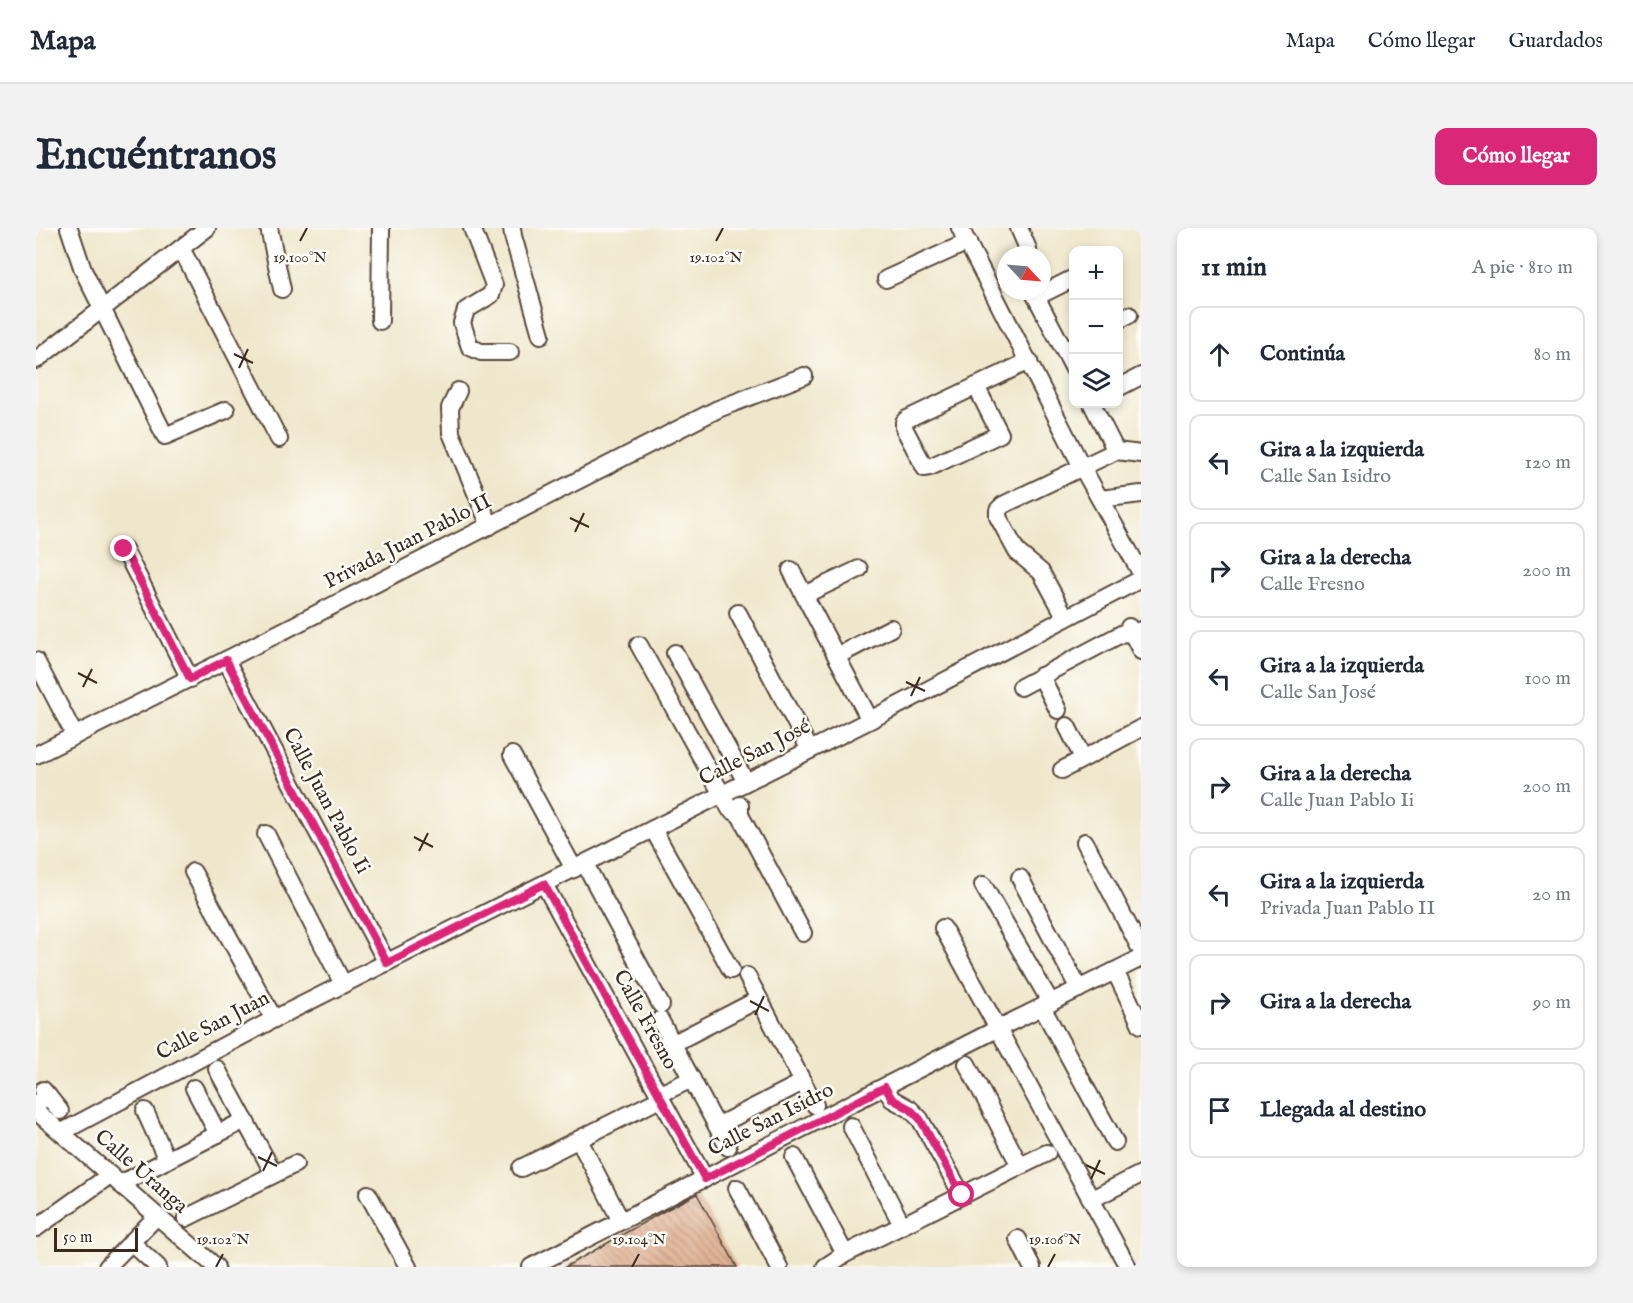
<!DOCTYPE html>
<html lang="es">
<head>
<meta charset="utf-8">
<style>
	body { margin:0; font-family:"IM FELL English",serif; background:#f2f2f3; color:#1f2937 }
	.controls { position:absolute; right:18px; top:18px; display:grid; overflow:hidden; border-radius:12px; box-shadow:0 3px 9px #0003 }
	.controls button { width:54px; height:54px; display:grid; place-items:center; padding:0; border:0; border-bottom:2px solid #e0e1e3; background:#fff; color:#1f2937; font:30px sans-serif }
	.compass { position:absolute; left:961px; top:18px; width:54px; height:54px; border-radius:50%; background:#fff; box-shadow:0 3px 9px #0003; rotate:116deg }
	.scale { position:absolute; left:18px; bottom:15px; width:84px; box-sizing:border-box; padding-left:6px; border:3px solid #3b2a1e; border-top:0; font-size:16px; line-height:21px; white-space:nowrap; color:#3b2a1e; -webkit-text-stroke:4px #fdfcf7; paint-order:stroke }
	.stop { position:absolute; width:18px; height:18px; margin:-14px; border:4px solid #db2777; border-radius:50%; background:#fff }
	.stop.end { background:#db2777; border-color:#fff; box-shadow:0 2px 6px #0008 }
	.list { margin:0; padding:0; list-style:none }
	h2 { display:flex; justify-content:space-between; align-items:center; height:78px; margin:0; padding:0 24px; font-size:26px }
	h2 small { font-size:20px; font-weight:400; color:#747a83 }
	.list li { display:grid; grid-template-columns:39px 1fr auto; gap:18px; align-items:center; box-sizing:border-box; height:96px; margin:0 12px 12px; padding:0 12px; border:2px solid #e0e1e3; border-radius:12px }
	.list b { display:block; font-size:22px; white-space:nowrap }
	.list p { margin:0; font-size:20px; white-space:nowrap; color:#747a83 }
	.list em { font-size:20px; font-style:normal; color:#747a83 }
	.icon { flex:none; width:33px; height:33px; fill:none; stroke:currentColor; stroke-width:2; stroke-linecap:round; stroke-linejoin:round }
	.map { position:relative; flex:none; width:1105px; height:1039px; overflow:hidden; border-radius:12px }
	header { display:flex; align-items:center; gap:36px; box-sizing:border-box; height:84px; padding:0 30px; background:#fff; border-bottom:2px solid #e0e1e3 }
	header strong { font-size:28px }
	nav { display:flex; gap:33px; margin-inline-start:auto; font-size:21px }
	.intro { display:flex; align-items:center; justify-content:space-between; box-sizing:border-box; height:144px; padding:0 36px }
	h1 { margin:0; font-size:42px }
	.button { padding:15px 27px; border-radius:12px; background:#db2777; color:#fff; font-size:21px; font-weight:700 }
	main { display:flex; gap:36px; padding:0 36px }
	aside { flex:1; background:#fff; border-radius:12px; box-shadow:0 3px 9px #0003 }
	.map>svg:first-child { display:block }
	.building { fill:url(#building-back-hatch) }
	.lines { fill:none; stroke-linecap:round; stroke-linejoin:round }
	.minor-casing { stroke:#564638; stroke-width:20 }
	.minor { stroke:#fff; stroke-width:16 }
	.route { stroke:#db2777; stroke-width:8 }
	.ticks { fill:none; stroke:#3b2a1e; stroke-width:2 }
	.labels { text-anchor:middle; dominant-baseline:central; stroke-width:5; stroke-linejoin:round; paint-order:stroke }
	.street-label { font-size:21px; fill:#3b2a1e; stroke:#fdfcf7 }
	.ticks-label { font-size:15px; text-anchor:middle; fill:#3b2a1e; stroke:#fdfcf7; stroke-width:5; stroke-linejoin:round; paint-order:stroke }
</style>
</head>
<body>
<header>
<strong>Mapa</strong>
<nav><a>Mapa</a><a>Cómo llegar</a><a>Guardados</a></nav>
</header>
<div class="intro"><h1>Encuéntranos</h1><a class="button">Cómo llegar</a></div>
<main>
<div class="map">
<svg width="1105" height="1039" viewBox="0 0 1105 1039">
	<defs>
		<pattern id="building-back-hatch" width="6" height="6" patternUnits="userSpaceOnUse" patternTransform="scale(1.5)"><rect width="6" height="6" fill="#e1b395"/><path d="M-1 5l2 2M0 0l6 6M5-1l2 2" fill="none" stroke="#b89279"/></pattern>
	</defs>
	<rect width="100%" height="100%" fill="#fdfcf7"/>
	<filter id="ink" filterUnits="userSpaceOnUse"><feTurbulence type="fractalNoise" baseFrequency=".0167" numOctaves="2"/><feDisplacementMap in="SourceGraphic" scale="12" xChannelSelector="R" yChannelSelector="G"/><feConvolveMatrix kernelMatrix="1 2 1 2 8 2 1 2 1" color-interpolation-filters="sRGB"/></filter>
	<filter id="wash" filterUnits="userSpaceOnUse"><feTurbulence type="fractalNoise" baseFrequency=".008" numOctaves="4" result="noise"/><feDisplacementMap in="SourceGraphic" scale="24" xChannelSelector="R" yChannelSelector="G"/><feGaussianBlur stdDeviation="1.35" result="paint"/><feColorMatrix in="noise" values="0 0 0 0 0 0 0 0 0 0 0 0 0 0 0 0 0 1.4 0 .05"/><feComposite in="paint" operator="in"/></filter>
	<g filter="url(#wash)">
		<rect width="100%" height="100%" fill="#efe7cb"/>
		<g id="blocks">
			<!-- building -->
			<path class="building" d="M661,966L701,1039H529L628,983Z"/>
		</g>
	</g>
	<g filter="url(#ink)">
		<use href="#blocks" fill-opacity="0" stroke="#564638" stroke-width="1.5"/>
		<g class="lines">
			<defs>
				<g id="minor">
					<path d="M33,0L47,42L129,208L190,182"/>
					<path d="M233,0L246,61"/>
					<path d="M436,0L458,57L455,67L430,82L426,95L434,119L445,124H474"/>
					<path d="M476,0L477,8L505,107"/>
					<path d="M924,0L1046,239L1105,345"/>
					<path d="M983,0L992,21"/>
					<path d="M145,20L243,211"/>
					<path d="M850,51L932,14"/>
					<path d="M997,63L1038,141"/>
					<path d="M1000,69L1038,50"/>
					<path d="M1082,92L1093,87"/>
					<path d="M344,93L345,0"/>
					<path d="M0,132L171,0"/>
					<path d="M940,158L964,206L894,239L889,240L868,200V194L871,191L993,133"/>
					<path d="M1082,160L1105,148"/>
					<path d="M422,163L414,180L415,205L454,298"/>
					<path d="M1056,176L1080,223"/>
					<path d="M1064,271L1105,266"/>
					<path d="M88,321L154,451"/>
					<path d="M755,342L834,492"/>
					<path d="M768,367L823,341"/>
					<path d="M702,385L774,522"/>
					<path d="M1030,390L1005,344L981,324L962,289V282L967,277L1080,223L1105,226"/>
					<path d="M1093,399L1105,423"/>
					<path d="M603,417L694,581L704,587"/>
					<path d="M639,425L710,554"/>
					<path d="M801,428L855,400"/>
					<path d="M190,432L351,735"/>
					<path d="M0,433L39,508"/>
					<path d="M1005,448L1022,482"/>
					<path d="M985,459L1087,405L1097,406L1105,402"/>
					<path d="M1031,498L1047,530"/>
					<path d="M0,527L190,432L682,181L768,148"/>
					<path d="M476,527L538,641"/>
					<path d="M1026,542L1105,500"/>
					<path d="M704,577V587L767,705"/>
					<path d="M617,601L695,742"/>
					<path d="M230,606L307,756"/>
					<path d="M1049,614L1105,722"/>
					<path d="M549,636L625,777"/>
					<path d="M157,644L238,791"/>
					<path d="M984,650L1043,761"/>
					<path d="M508,656L669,951"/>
					<path d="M947,657L1015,775"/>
					<path d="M907,700L1092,1039"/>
					<path d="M1079,743L1105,797"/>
					<path d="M711,748L779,877"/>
					<path d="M1006,779L1079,914"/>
					<path d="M624,792L692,919"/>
					<path d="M636,816L723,771"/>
					<path d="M931,836L984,938"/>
					<path d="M181,841L238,946"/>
					<path d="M849,859L856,871L874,881L884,891L926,967"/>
					<path d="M158,860L182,906"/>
					<path d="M624,866L656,851"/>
					<path d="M12,868L24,883"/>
					<path d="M0,876L12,868L7,862"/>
					<path d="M0,883L180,1039"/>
					<path d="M109,883L131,932"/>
					<path d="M681,898L767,854"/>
					<path d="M815,898L866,997"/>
					<path d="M26,904L238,791L834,492L1105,351"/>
					<path d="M543,912L585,993"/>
					<path d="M758,929L809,1026"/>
					<path d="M485,940L626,870"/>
					<path d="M84,956L209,892"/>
					<path d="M701,960L743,1039"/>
					<path d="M332,966L372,1039"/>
					<path d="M1056,971L1105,946"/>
					<path d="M150,990L259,936"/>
					<path d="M0,1000L74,947"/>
					<path d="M982,1011L996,1039"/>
					<path d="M95,1014L122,1039"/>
					<path d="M71,1039L121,988"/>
					<path d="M495,1039L963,800L1105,730"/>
					<path d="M789,1039L809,1026L1011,925"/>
				</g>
			</defs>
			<!-- minor casing -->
			<use href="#minor" class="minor-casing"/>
			<!-- minor -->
			<use href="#minor" class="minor"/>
		</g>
	</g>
	<g class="lines" filter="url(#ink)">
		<!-- route -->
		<path class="route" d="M88,321L154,451L190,432L351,735L508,656L669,951L849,859L856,871L874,881L884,891L926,967"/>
	</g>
	<!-- ticks -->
	<path class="ticks" d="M264,13L271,0M680,13L687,0M198,126L217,135M203,140L212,121M534,290L553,299M539,304L548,285M42,445L61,455M870,454L889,463M47,459L56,441M875,468L884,449M378,609L397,619M383,623L392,605M714,773L733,783M719,787L728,768M222,929L241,938M1050,937L1069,946M227,943L236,924M1055,951L1064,932M180,1039L187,1026M596,1039L603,1026M1012,1039L1019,1026"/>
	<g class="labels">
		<!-- street labels -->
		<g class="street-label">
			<text transform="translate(372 314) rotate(-27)">Privada Juan Pablo II</text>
			<text transform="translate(719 525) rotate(-27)">Calle San José</text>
			<text transform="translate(290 573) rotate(62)">Calle Juan Pablo Ii</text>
			<text transform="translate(609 792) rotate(61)">Calle Fresno</text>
			<text transform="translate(177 798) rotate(-28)">Calle San Juan</text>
			<text transform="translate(735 892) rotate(-27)">Calle San Isidro</text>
			<text transform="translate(105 944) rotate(41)">Calle Uranga</text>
		</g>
	</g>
	<g class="ticks-label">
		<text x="264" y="34">19.100°N</text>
		<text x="680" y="34">19.102°N</text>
		<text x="187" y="1016">19.102°N</text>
		<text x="603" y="1016">19.104°N</text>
		<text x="1019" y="1016">19.106°N</text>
	</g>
</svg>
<div class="controls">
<button>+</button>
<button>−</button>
<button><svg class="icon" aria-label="layers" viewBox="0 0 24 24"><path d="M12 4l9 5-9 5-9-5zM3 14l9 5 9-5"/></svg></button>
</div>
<svg class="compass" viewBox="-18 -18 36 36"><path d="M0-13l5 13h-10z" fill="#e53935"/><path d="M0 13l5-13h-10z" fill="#747a83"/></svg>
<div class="scale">50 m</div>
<div class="stop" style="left:926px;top:967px"></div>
<div class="stop end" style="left:88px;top:321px"></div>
</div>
<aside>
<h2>11 min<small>A pie · 810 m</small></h2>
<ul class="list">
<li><svg class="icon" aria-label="ahead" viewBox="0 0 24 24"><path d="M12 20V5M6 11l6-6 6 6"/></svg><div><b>Continúa</b></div><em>80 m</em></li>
<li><svg class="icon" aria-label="left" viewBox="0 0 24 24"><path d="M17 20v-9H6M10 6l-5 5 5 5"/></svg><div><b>Gira a la izquierda</b><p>Calle San Isidro</p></div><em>120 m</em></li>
<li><svg class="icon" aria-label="right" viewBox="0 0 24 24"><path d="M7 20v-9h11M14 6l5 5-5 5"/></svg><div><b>Gira a la derecha</b><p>Calle Fresno</p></div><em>200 m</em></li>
<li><svg class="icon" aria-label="left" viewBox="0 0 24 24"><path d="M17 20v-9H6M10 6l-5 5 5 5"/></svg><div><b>Gira a la izquierda</b><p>Calle San José</p></div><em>100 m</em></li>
<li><svg class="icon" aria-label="right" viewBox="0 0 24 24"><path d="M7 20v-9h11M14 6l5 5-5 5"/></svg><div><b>Gira a la derecha</b><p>Calle Juan Pablo Ii</p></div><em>200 m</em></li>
<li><svg class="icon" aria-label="left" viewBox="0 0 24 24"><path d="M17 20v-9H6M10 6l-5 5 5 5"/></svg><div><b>Gira a la izquierda</b><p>Privada Juan Pablo II</p></div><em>20 m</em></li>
<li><svg class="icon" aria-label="right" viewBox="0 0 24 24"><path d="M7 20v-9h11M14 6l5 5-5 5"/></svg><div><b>Gira a la derecha</b></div><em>90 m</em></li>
<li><svg class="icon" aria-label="arrive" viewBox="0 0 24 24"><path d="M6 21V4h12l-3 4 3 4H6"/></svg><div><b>Llegada al destino</b></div></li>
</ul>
</aside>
</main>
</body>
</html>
